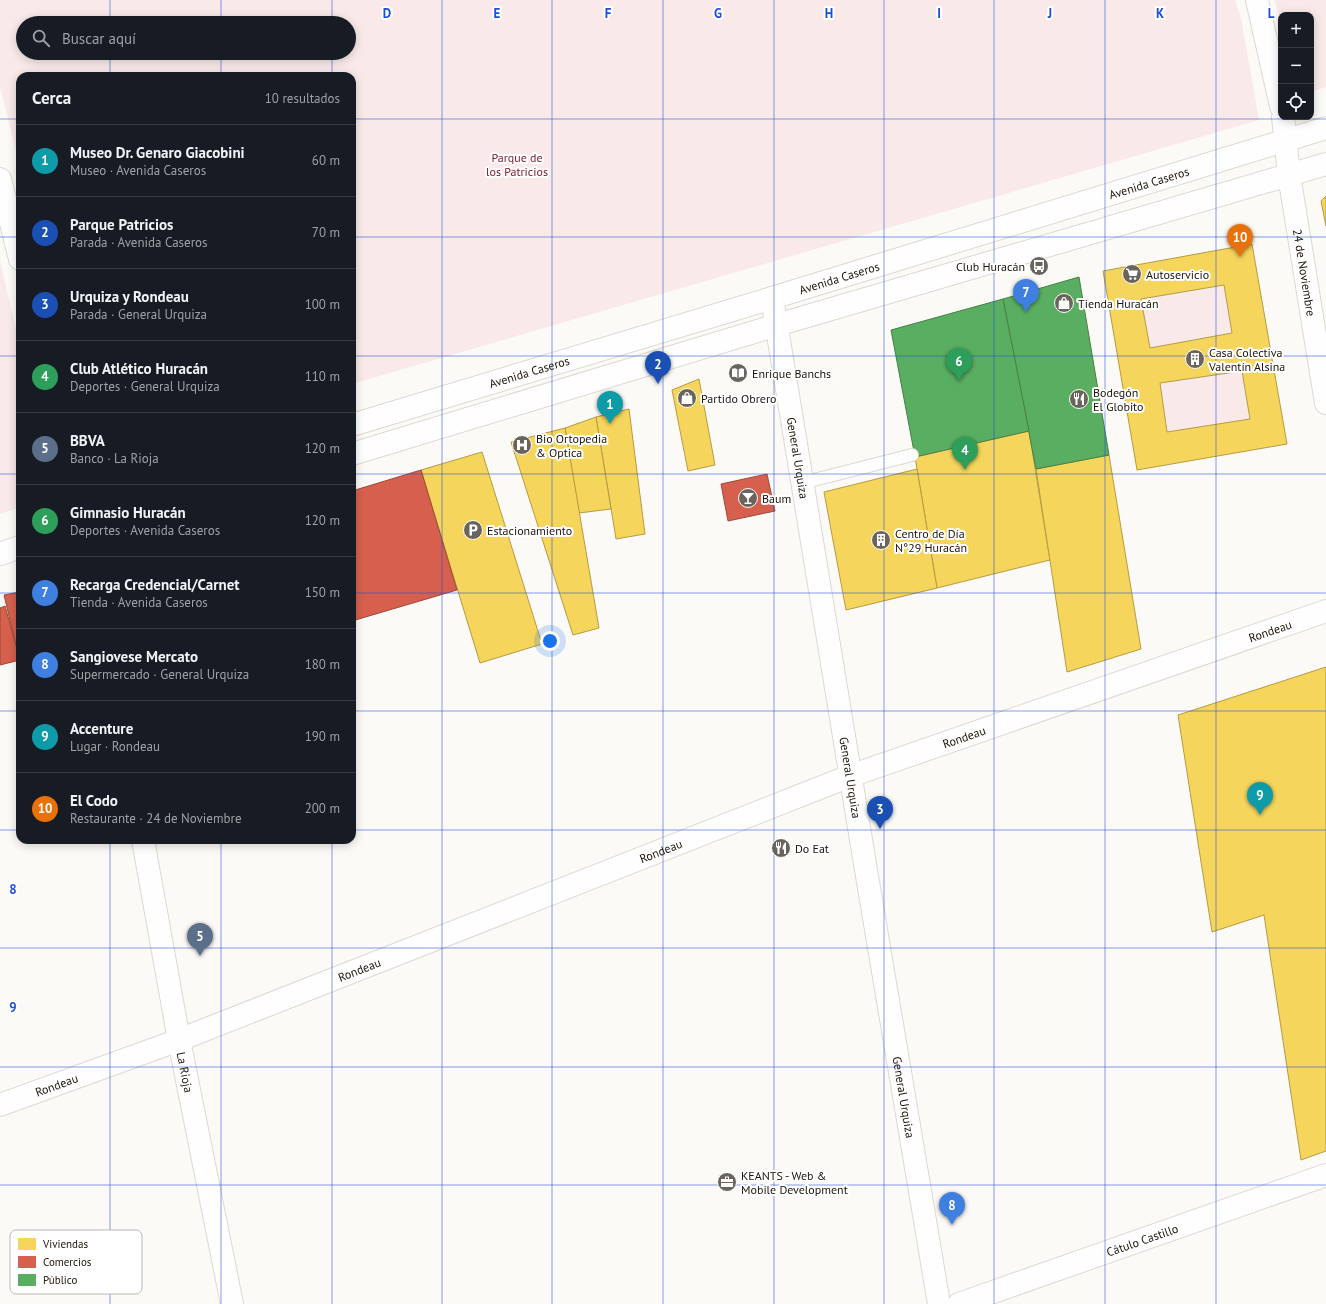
<!DOCTYPE html>
<html lang="es">
<head>
<meta charset="utf-8">
<style>
	body { margin:0; font-family:"PT Sans",sans-serif; background:#20242c; color:#f1f3f6 }
	.controls { position:absolute; right:12px; top:12px; display:grid; overflow:hidden; border-radius:8px; box-shadow:0 2px 10px #0003 }
	.controls button { width:36px; height:36px; display:grid; place-items:center; padding:0; border:0; border-bottom:1px solid #363941; background:#171b24; color:#f1f3f6; font:20px sans-serif }
	.you { position:absolute; left:550px; top:641px; width:14px; height:14px; margin:-10px; border:3px solid #fff; border-radius:50%; background:#1a73e8; box-shadow:0 0 0 6px #1a73e833 }
	.badge { display:grid; place-items:center; width:26px; height:26px; border-radius:50%; background:#0f766e; color:#fff; font-size:13px; font-weight:700 }
	.pin { position:absolute; translate:-50% -33px; filter:drop-shadow(0 1px 2px #0008) }
	.pin::after { content:''; position:absolute; top:21px; width:14px; height:12px; background:inherit; clip-path:polygon(0 0,100% 0,50% 100%) }
	.list { margin:0; padding:0; list-style:none }
	h2 { display:flex; justify-content:space-between; align-items:center; height:52px; margin:0; padding:0 16px; font-size:17px }
	h2 small { font-size:13px; font-weight:400; color:#9ea1a6 }
	.list li { display:grid; grid-template-columns:26px 1fr auto; gap:12px; align-items:center; box-sizing:border-box; height:72px; padding:0 16px; border-top:1px solid #363941 }
	.list b { display:block; font-size:15px; white-space:nowrap }
	.list p { margin:0; font-size:13px; white-space:nowrap; color:#9ea1a6 }
	.list em { font-size:13px; font-style:normal; color:#9ea1a6 }
	.icon { flex:none; width:22px; height:22px; fill:none; stroke:currentColor; stroke-width:2; stroke-linecap:round; stroke-linejoin:round }
	.map { position:relative; flex:none; width:1326px; height:1304px; overflow:hidden }
	.search { position:absolute; background:#171b24; box-shadow:0 2px 10px #0003; left:16px; top:16px; width:340px; height:44px; display:flex; align-items:center; gap:10px; box-sizing:border-box; padding:0 14px; border-radius:22px; color:#9ea1a6; font-size:15px }
	.panel { position:absolute; background:#171b24; box-shadow:0 2px 10px #0003; left:16px; top:72px; width:340px; height:772px; border-radius:12px }
	.map>svg:first-child { display:block }
	.green { fill:#f9eae9; fill-rule:evenodd }
	.homes { fill:#f6d55c; stroke:#b59b43; fill-rule:evenodd }
	.shops { fill:#d6604d; stroke:#9e4939 }
	.public { fill:#5aae61; stroke:#478047 }
	.lines { fill:none; stroke-linecap:round; stroke-linejoin:round }
	.service-casing { stroke:#ddd8d1; stroke-width:14 }
	.minor-casing { stroke:#ddd8d1; stroke-width:24 }
	.secondary-casing { stroke:#ddd8d1; stroke-width:24 }
	.service { stroke:#fffefe; stroke-width:12 }
	.minor { stroke:#fffefe; stroke-width:22 }
	.secondary { stroke:#fffefe; stroke-width:22 }
	.grid { fill:none; stroke:#1d4ed8; stroke-width:1; stroke-opacity:0.55 }
	.labels { text-anchor:middle; dominant-baseline:central; stroke-width:4; stroke-linejoin:round; paint-order:stroke }
	.park-label { font-size:12px; fill:#7c1628; stroke:#fff }
	.street-label { font-size:12px; fill:#1c1409; stroke:#fff }
	.poi-label { font-size:12px; fill:#1c1409; stroke:#fff; text-anchor:start }
	.key { fill:#fff; stroke:#bbb8b5; stroke-width:1 }
	.key-label { font-size:11px; fill:#1c1409 }
	.grid-label { font-size:13px; text-anchor:middle; font-weight:bold; fill:#1d4ed8; stroke:#fff; stroke-width:4; stroke-linejoin:round; paint-order:stroke }
</style>
</head>
<body>
<div class="map">
<svg width="1326" height="1304" viewBox="0 0 1326 1304">
	<rect width="100%" height="100%" fill="#fcfaf7"/>
	<!-- green -->
	<g class="green">
		<path d="M0,0H1235L1241,18L1259,120L352,384V76H20V166L0,87ZM23,23H349V53H23Z"/>
		<path d="M1274,0H1326V87L1311,92V15H1281V21Z"/>
		<path d="M0,261L20,346V507L0,514Z"/>
		<path d="M1224,285L1232,333L1150,348L1141,299Z"/>
		<path d="M1242,371L1250,419L1167,432L1160,383Z"/>
	</g>
	<!-- homes -->
	<g class="homes">
		<path d="M1326,196V226L1321,201Z"/>
		<path d="M1252,244L1287,444L1137,470L1103,271ZM1224,285L1232,333L1150,348L1141,299ZM1242,371L1250,419L1167,432L1160,383Z"/>
		<path d="M699,379L715,465L688,471L672,390Z"/>
		<path d="M629,409L645,534L616,539L596,417Z"/>
		<path d="M596,417L611,509L579,513L565,428Z"/>
		<path d="M565,428L599,628L573,635L511,442Z"/>
		<path d="M1029,431L1050,560L937,588L915,457Z"/>
		<path d="M482,452L542,644L480,663L421,470Z"/>
		<path d="M1109,455L1141,649L1067,672L1036,469Z"/>
		<path d="M917,469L937,588L846,610L824,492Z"/>
		<path d="M1326,667V1151L1301,1160L1264,915L1212,932L1178,715Z"/>
	</g>
	<!-- shops -->
	<g class="shops">
		<path d="M421,470L457,590L352,621V491Z"/>
		<path d="M767,474L775,511L728,521L721,484Z"/>
		<path d="M20,592V654H18L4,595Z"/>
		<path d="M5,606L20,660L0,665V608Z"/>
	</g>
	<!-- public -->
	<g class="public">
		<path d="M1079,277L1109,455L1036,469L1003,299Z"/>
		<path d="M1003,299L1029,431L915,457L891,330Z"/>
	</g>
	<g class="lines">
		<defs>
			<path id="service" d="M802,483L912,455"/>
			<g id="minor">
				<path d="M1257,0L1281,106"/>
				<path id="s1" d="M1283,117L1289,175L1326,403"/>
				<path d="M0,179L20,259"/>
				<path id="s2" d="M772,298L866,870L939,1304"/>
				<path id="s3" d="M143,840L179,1040L232,1304"/>
				<path id="s4" d="M0,1105L179,1040L850,776L1326,611"/>
				<path id="s5" d="M959,1304L1326,1175"/>
			</g>
			<g id="secondary">
				<path id="s6" d="M352,425L772,298L1326,128"/>
				<path d="M352,454L777,325L1326,164"/>
				<path d="M0,554L20,547"/>
			</g>
		</defs>
		<!-- service casing -->
		<use href="#service" class="service-casing"/>
		<!-- minor casing -->
		<use href="#minor" class="minor-casing"/>
		<!-- secondary casing -->
		<use href="#secondary" class="secondary-casing"/>
		<!-- service -->
		<use href="#service" class="service"/>
		<!-- minor -->
		<use href="#minor" class="minor"/>
		<!-- secondary -->
		<use href="#secondary" class="secondary"/>
	</g>
	<!-- grid -->
	<path class="grid" d="M110,0V23M221,0V23M332,0V23M442,0V1304M552,0V1304M663,0V1304M774,0V1304M884,0V1304M994,0V1304M1105,0V1304M1216,0V1304M110,53V76M221,53V76M332,53V76M0,119H20M352,119H1326M0,237H20M352,237H1326M0,356H20M352,356H1326M0,474H20M352,474H1326M0,593H20M352,593H1326M0,711H20M352,711H1326M0,830H20M352,830H1326M110,840V1304M221,840V1304M332,840V1304M0,948H1326M0,1067H1326M0,1185H1326"/>
	<!-- icons -->
	<defs>
		<symbol id="bus-disc" viewBox="-11 -11 22 22"><circle r="9.5" fill="#6a645c" stroke="#fff"/><path d="M-5-6H5V4H4V6H2V4H-2V6H-4V4H-5ZM-3.5-4V0h7V-4ZM-3.5 1.2v1.5H-2V1.2ZM2 1.2v1.5H3.5V1.2Z" fill="#fff"/></symbol>
		<symbol id="supermarket-disc" viewBox="-11 -11 22 22"><circle r="9.5" fill="#6a645c" stroke="#fff"/><path d="M-6-5.5h2.5l.6 2H6L4.5 2H-2.5L-4.4-4H-6ZM-1.5 3.2a1.3 1.3 0 1 0 .1 0ZM3 3.2a1.3 1.3 0 1 0 .1 0Z" fill="#fff"/></symbol>
		<symbol id="shop-disc" viewBox="-11 -11 22 22"><circle r="9.5" fill="#6a645c" stroke="#fff"/><path d="M-5-2.5h2.3a2.7 3.5 0 0 1 5.4 0H5L5.5 6h-11ZM-1.5-2.5h3a1.5 2.3 0 0 0-3 0Z" fill="#fff"/></symbol>
		<symbol id="building-disc" viewBox="-11 -11 22 22"><circle r="9.5" fill="#6a645c" stroke="#fff"/><path d="M-4-6H4V6H1V3H-1V6H-4ZM-2.5-4.3h1.7v1.8h-1.7ZM.8-4.3h1.7v1.8H.8ZM-2.5-1h1.7V.8h-1.7ZM.8-1h1.7V.8H.8Z" fill="#fff"/></symbol>
		<symbol id="library-disc" viewBox="-11 -11 22 22"><circle r="9.5" fill="#6a645c" stroke="#fff"/><path d="M-6-4Q-3-5.5-.7-3.5V5Q-3 3-6 4ZM6-4Q3-5.5 .7-3.5V5Q3 3 6 4Z" fill="#fff"/></symbol>
		<symbol id="restaurant-disc" viewBox="-11 -11 22 22"><circle r="9.5" fill="#6a645c" stroke="#fff"/><path d="M-5-6h1v4h1v-4h1v4h1v-4h1v5L-1.5 .5V6h-2V.5L-5-1ZM5-6V6H3V1.5H1.5Q1.5-4 5-6Z" fill="#fff"/></symbol>
		<symbol id="hospital-disc" viewBox="-11 -11 22 22"><circle r="9.5" fill="#6a645c" stroke="#fff"/><path d="M-5-5h3v3.5h4V-5h3V5h-3V1.5h-4V5h-3Z" fill="#fff"/></symbol>
		<symbol id="bar-disc" viewBox="-11 -11 22 22"><circle r="9.5" fill="#6a645c" stroke="#fff"/><path d="M-6-5H6L.8 .8V4.5H3.5V6h-7V4.5H-.8V.8Z" fill="#fff"/></symbol>
		<symbol id="parking-disc" viewBox="-11 -11 22 22"><circle r="9.5" fill="#6a645c" stroke="#fff"/><path d="M-3.5-5.5H1a3.5 3.5 0 0 1 0 7H-1V5.5H-3.5ZM-1-3.4V-.6H.8a1.4 1.4 0 0 0 0-2.8Z" fill="#fff"/></symbol>
		<symbol id="office-disc" viewBox="-11 -11 22 22"><circle r="9.5" fill="#6a645c" stroke="#fff"/><path d="M-6-3h4V-5.5h4V-3h4V5H-6ZM-1-4.5V-3h2v-1.5ZM-6 0V1H6V0Z" fill="#fff"/></symbol>
	</defs>
	<g fill-rule="evenodd">
		<use href="#bus-disc" x="1028" y="255" width="22" height="22"/>
		<use href="#supermarket-disc" x="1121" y="263" width="22" height="22"/>
		<use href="#shop-disc" x="1053" y="292" width="22" height="22"/>
		<use href="#building-disc" x="1184" y="348" width="22" height="22"/>
		<use href="#library-disc" x="727" y="362" width="22" height="22"/>
		<use href="#shop-disc" x="676" y="387" width="22" height="22"/>
		<use href="#restaurant-disc" x="1068" y="388" width="22" height="22"/>
		<use href="#hospital-disc" x="511" y="434" width="22" height="22"/>
		<use href="#bar-disc" x="737" y="487" width="22" height="22"/>
		<use href="#parking-disc" x="462" y="519" width="22" height="22"/>
		<use href="#building-disc" x="870" y="529" width="22" height="22"/>
		<use href="#restaurant-disc" x="770" y="837" width="22" height="22"/>
		<use href="#office-disc" x="716" y="1171" width="22" height="22"/>
	</g>
	<g class="labels">
		<!-- park labels -->
		<g class="park-label">
			<text x="517" y="157">Parque de<tspan x="517" dy="14">los Patricios</tspan></text>
		</g>
		<!-- street labels -->
		<g class="street-label">
			<text stroke="none"><textPath href="#s6" startOffset="833">Avenida Caseros</textPath></text>
			<text stroke="none"><textPath href="#s1" startOffset="157">24 de Noviembre</textPath></text>
			<text stroke="none"><textPath href="#s6" startOffset="509">Avenida Caseros</textPath></text>
			<text stroke="none"><textPath href="#s6" startOffset="185">Avenida Caseros</textPath></text>
			<text stroke="none"><textPath href="#s2" startOffset="162">General Urquiza</textPath></text>
			<text stroke="none"><textPath href="#s4" startOffset="1356">Rondeau</textPath></text>
			<text stroke="none"><textPath href="#s4" startOffset="1032">Rondeau</textPath></text>
			<text stroke="none"><textPath href="#s2" startOffset="486">General Urquiza</textPath></text>
			<text stroke="none"><textPath href="#s4" startOffset="708">Rondeau</textPath></text>
			<text stroke="none"><textPath href="#s4" startOffset="384">Rondeau</textPath></text>
			<text stroke="none"><textPath href="#s3" startOffset="236">La Rioja</textPath></text>
			<text stroke="none"><textPath href="#s4" startOffset="60">Rondeau</textPath></text>
			<text stroke="none"><textPath href="#s2" startOffset="810">General Urquiza</textPath></text>
			<text stroke="none"><textPath href="#s5" startOffset="194">Cátulo Castillo</textPath></text>
		</g>
		<!-- poi labels -->
		<g class="poi-label">
			<text x="1025" y="266" text-anchor="end">Club Huracán</text>
			<text x="1146" y="274">Autoservicio</text>
			<text x="1078" y="303">Tienda Huracán</text>
			<text x="1209" y="352">Casa Colectiva<tspan x="1209" dy="14">Valentín Alsina</tspan></text>
			<text x="752" y="373">Enrique Banchs</text>
			<text x="1093" y="392">Bodegón<tspan x="1093" dy="14">El Globito</tspan></text>
			<text x="701" y="398">Partido Obrero</text>
			<text x="536" y="438">Bio Ortopedia<tspan x="536" dy="14">&amp; Optica</tspan></text>
			<text x="762" y="498">Baum</text>
			<text x="487" y="530">Estacionamiento</text>
			<text x="895" y="533">Centro de Día<tspan x="895" dy="14">N°29 Huracán</tspan></text>
			<text x="795" y="848">Do Eat</text>
			<text x="741" y="1175">KEANTS - Web &amp;<tspan x="741" dy="14">Mobile Development</tspan></text>
		</g>
	</g>
	<!-- legend -->
	<rect x="10" y="1230" width="132" height="64" rx="6" class="key"/>
	<rect x="18" y="1238" width="18" height="12" fill="#f6d55c"/>
	<rect x="18" y="1256" width="18" height="12" fill="#d6604d"/>
	<rect x="18" y="1274" width="18" height="12" fill="#5aae61"/>
	<g class="key-label">
		<text x="43" y="1248">Viviendas</text>
		<text x="43" y="1266">Comercios</text>
		<text x="43" y="1284">Público</text>
	</g>
	<g class="grid-label">
		<text x="387" y="18">D</text>
		<text x="497" y="18">E</text>
		<text x="608" y="18">F</text>
		<text x="718" y="18">G</text>
		<text x="829" y="18">H</text>
		<text x="939" y="18">I</text>
		<text x="1050" y="18">J</text>
		<text x="1160" y="18">K</text>
		<text x="1271" y="18">L</text>
		<text x="13" y="894">8</text>
		<text x="13" y="1012">9</text>
	</g>
</svg>
<div class="controls">
<button>+</button>
<button>−</button>
<button><svg class="icon" aria-label="locate" viewBox="0 0 24 24"><circle cx="12" cy="12" r="6"/><path d="M12 2v4M12 18v4M2 12h4M18 12h4"/></svg></button>
</div>
<div class="you"></div>
<div class="pin badge" style="left:610px;top:424px;background:#0f9aa8">1</div>
<div class="pin badge" style="left:658px;top:384px;background:#1a4fb4">2</div>
<div class="pin badge" style="left:880px;top:829px;background:#1a4fb4">3</div>
<div class="pin badge" style="left:965px;top:470px;background:#2e9e5b">4</div>
<div class="pin badge" style="left:200px;top:956px;background:#5c6f8a">5</div>
<div class="pin badge" style="left:959px;top:381px;background:#2e9e5b">6</div>
<div class="pin badge" style="left:1026px;top:312px;background:#3f7fe0">7</div>
<div class="pin badge" style="left:952px;top:1225px;background:#3f7fe0">8</div>
<div class="pin badge" style="left:1260px;top:815px;background:#0f9aa8">9</div>
<div class="pin badge" style="left:1240px;top:257px;background:#e8710a">10</div>
<div class="search"><svg class="icon" aria-label="search" viewBox="0 0 24 24"><circle cx="10" cy="10" r="6"/><path d="M15 15l6 6"/></svg>Buscar aquí</div>
<section class="panel">
<h2>Cerca<small>10 resultados</small></h2>
<ul class="list">
<li><span class="badge" style="background:#0f9aa8">1</span><div><b>Museo Dr. Genaro Giacobini</b><p>Museo · Avenida Caseros</p></div><em>60 m</em></li>
<li><span class="badge" style="background:#1a4fb4">2</span><div><b>Parque Patricios</b><p>Parada · Avenida Caseros</p></div><em>70 m</em></li>
<li><span class="badge" style="background:#1a4fb4">3</span><div><b>Urquiza y Rondeau</b><p>Parada · General Urquiza</p></div><em>100 m</em></li>
<li><span class="badge" style="background:#2e9e5b">4</span><div><b>Club Atlético Huracán</b><p>Deportes · General Urquiza</p></div><em>110 m</em></li>
<li><span class="badge" style="background:#5c6f8a">5</span><div><b>BBVA</b><p>Banco · La Rioja</p></div><em>120 m</em></li>
<li><span class="badge" style="background:#2e9e5b">6</span><div><b>Gimnasio Huracán</b><p>Deportes · Avenida Caseros</p></div><em>120 m</em></li>
<li><span class="badge" style="background:#3f7fe0">7</span><div><b>Recarga Credencial/Carnet</b><p>Tienda · Avenida Caseros</p></div><em>150 m</em></li>
<li><span class="badge" style="background:#3f7fe0">8</span><div><b>Sangiovese Mercato</b><p>Supermercado · General Urquiza</p></div><em>180 m</em></li>
<li><span class="badge" style="background:#0f9aa8">9</span><div><b>Accenture</b><p>Lugar · Rondeau</p></div><em>190 m</em></li>
<li><span class="badge" style="background:#e8710a">10</span><div><b>El Codo</b><p>Restaurante · 24 de Noviembre</p></div><em>200 m</em></li>
</ul>
</section>
</div>
</body>
</html>
